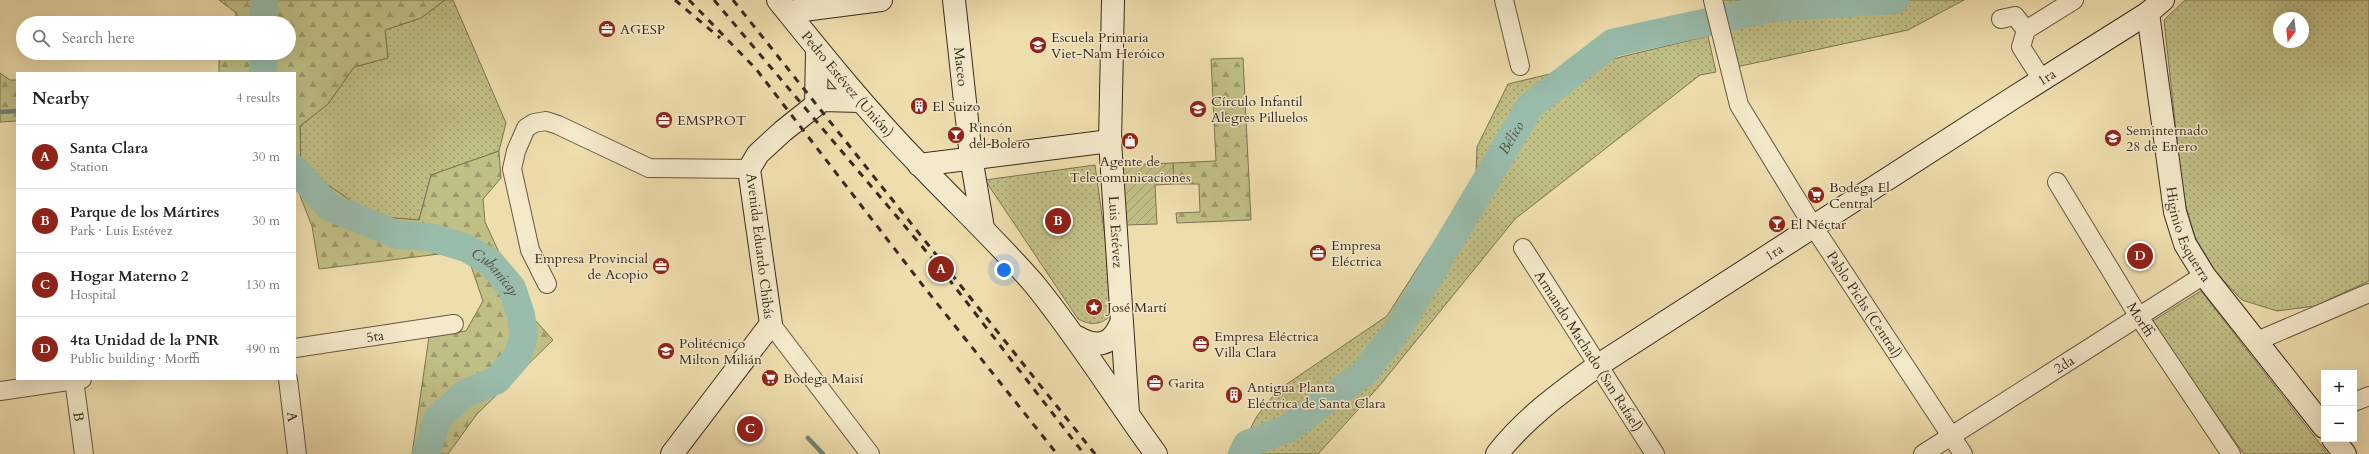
<!DOCTYPE html>
<html lang="en">
<head>
<meta charset="utf-8">
<style>
	body { margin:0; font-family:Cardo,serif; background:#f6f6f6; color:#202124 }
	.controls { position:absolute; right:12px; bottom:12px; display:grid; overflow:hidden; border-radius:0px; box-shadow:0 4px 16px #0002 }
	.controls button { width:36px; height:36px; display:grid; place-items:center; padding:0; border:0; border-bottom:1px solid #e0e0e0; background:#fff; color:#202124; font:20px sans-serif }
	.compass { position:absolute; left:2273px; top:12px; width:36px; height:36px; border-radius:50%; background:#fff; box-shadow:0 4px 16px #0002; rotate:195deg }
	.you { position:absolute; left:1004px; top:270px; width:14px; height:14px; margin:-10px; border:3px solid #fff; border-radius:50%; background:#1a73e8; box-shadow:0 0 0 6px #1a73e833 }
	.badge { display:grid; place-items:center; width:26px; height:26px; border-radius:50%; background:#8f2418; color:#fff; font-size:13px; font-weight:700 }
	.pin { position:absolute; translate:-50% -50%; border:2px solid #fff; box-shadow:0 1px 4px #0006 }
	.list { margin:0; padding:0; list-style:none }
	h2 { display:flex; justify-content:space-between; align-items:center; height:52px; margin:0; padding:0 16px; font-size:17px }
	h2 small { font-size:13px; font-weight:400; color:#757577 }
	.list li { display:grid; grid-template-columns:26px 1fr auto; gap:12px; align-items:center; box-sizing:border-box; height:64px; padding:0 16px; border-top:1px solid #e0e0e0 }
	.list b { display:block; font-size:15px; white-space:nowrap }
	.list p { margin:0; font-size:13px; white-space:nowrap; color:#757577 }
	.list em { font-size:13px; font-style:normal; color:#757577 }
	.icon { flex:none; width:22px; height:22px; fill:none; stroke:currentColor; stroke-width:2; stroke-linecap:round; stroke-linejoin:round }
	.map { position:relative; flex:none; width:2369px; height:454px; overflow:hidden }
	.search { position:absolute; background:#fff; box-shadow:0 4px 16px #0002; left:16px; top:16px; width:280px; height:44px; display:flex; align-items:center; gap:10px; box-sizing:border-box; padding:0 14px; border-radius:22px; color:#757577; font-size:15px }
	.panel { position:absolute; background:#fff; box-shadow:0 4px 16px #0002; left:16px; top:72px; width:280px; height:308px; border-radius:0px }
	.map>svg:first-child { display:block }
	.grass { fill:url(#grass-dots); stroke:#7c7452; fill-rule:evenodd }
	.forest { fill:url(#forest-firs); stroke:#7c7452 }
	.garden { fill:url(#garden-furrows); stroke:#7c7452 }
	.lines { fill:none; stroke-linecap:round; stroke-linejoin:round }
	.stream { stroke:#738273; stroke-width:4.5 }
	.river { stroke:#99bcab; stroke-width:28 }
	.street-casing { stroke:#665742; stroke-width:20 }
	.secondary-casing { stroke:#392a1e; stroke-width:24 }
	.street { stroke:#f4e9ca; stroke-width:18 }
	.secondary { stroke:#f4e9ca; stroke-width:22 }
	.rail { stroke:#392a1e; stroke-width:3; stroke-dasharray:7 7; stroke-linecap:butt }
	.labels { text-anchor:middle; dominant-baseline:central; stroke-width:3; stroke-linejoin:round; paint-order:stroke }
	.poi-label { font-size:14px; fill:#392a1e; stroke:#f4e9ca; text-anchor:start }
	.street-label { font-size:14px; fill:#392a1e; stroke:#f4e9ca }
	.water-label { font-size:15px; font-style:italic; fill:#514e41; stroke:#f4e9ca }
</style>
</head>
<body>
<div class="map">
<svg width="2369" height="454" viewBox="0 0 2369 454">
	<defs>
		<pattern id="grass-dots" width="8" height="8" patternUnits="userSpaceOnUse"><rect width="8" height="8" fill="#c0bf85"/><path d="M2 2h.1M6 6h.1" fill="none" stroke="#9d9b6c" stroke-width="1.8" stroke-linecap="round"/></pattern>
		<pattern id="forest-firs" width="22" height="20" patternUnits="userSpaceOnUse"><rect width="22" height="20" fill="#c0bf85"/><path d="M5 1l3.5 6h-7zM16 11l3.5 6h-7z" fill="#9d9b6c"/></pattern>
		<pattern id="garden-furrows" width="10" height="10" patternUnits="userSpaceOnUse"><rect width="10" height="10" fill="#c0bf85"/><path d="M-1 1l2-2M0 10L10 0M9 11l2-2" fill="none" stroke="#9d9b6c"/></pattern>
	</defs>
	<rect width="100%" height="100%" fill="#eeddad"/>
	<filter id="stains"><feTurbulence type="fractalNoise" baseFrequency=".005" numOctaves="4"/><feColorMatrix values="0 0 0 0 .2 0 0 0 0 .09 0 0 0 0 .02 0 0 0 .5 -.17"/></filter>
	<radialGradient id="worn" r=".72"><stop offset=".6" stop-color="#630" stop-opacity="0"/><stop offset="1" stop-color="#630" stop-opacity=".3"/></radialGradient>
	<!-- grass -->
	<g class="grass">
		<path d="M445,0H453L506,123L499,151L431,175L419,220L369,216L343,195L300,168V126L328,104L354,67L388,58L385,30L421,18Z"/>
		<path d="M1722,0H1964L1908,30L1736,67Z"/>
		<path d="M2185,0H2369V281L2315,306L2277,311L2242,300L2217,274L2195,237L2183,196L2164,20ZM2279,18H2303V42H2279Z"/>
		<path d="M1708,36L1716,72L1700,75L1515,219L1381,384L1318,454H1237L1257,416L1278,390L1387,316L1476,176L1477,147L1508,84Z"/>
		<path d="M1095,165L1107,252L1112,314C1102,325 1092,326 1078,319L985,180Z"/>
		<path d="M2201,291L2328,454H2244L2151,322Z"/>
	</g>
	<!-- forest -->
	<g class="forest">
		<path d="M219,0H445L421,18L385,30L388,58L354,67L328,104L300,126L301,168L343,195L369,216L419,220L431,175L499,151L501,178L483,199L485,222L525,309L553,340L477,414L448,454H412L429,337L466,331L483,301L470,263L447,253L319,269L312,226L295,183V73H219V53H289V23H235L238,22L235,12Z"/>
		<path d="M1243,58L1251,220L1177,223L1176,213L1200,212L1199,184H1174L1173,163L1216,161L1211,59Z"/>
		<path d="M0,73L10,80H17V121L0,122Z"/>
	</g>
	<!-- garden -->
	<path class="garden" d="M1173,163L1174,184L1155,185L1157,224L1125,225L1123,165Z"/>
	<g class="lines">
		<!-- stream -->
		<g class="stream">
			<path d="M0,112L17,111"/>
			<path d="M808,438L823,454"/>
		</g>
		<!-- river -->
		<g class="river">
			<path d="M262,23L265,0"/>
			<path d="M263,73L264,53"/>
			<path id="s1" d="M295,169L329,207L398,235L430,237L466,248L490,262L512,288L521,315L524,336L517,357L497,380L464,394L438,418L426,454"/>
			<path id="s2" d="M1242,454L1247,444L1287,429L1364,373L1398,329L1530,106L1612,43L1771,8L1895,0"/>
		</g>
		<defs>
			<g id="street">
				<path d="M1504,0L1520,66"/>
				<path id="s3" d="M1713,0L1739,105L1813,226L1963,454"/>
				<path d="M2001,19L2015,16L2026,30"/>
				<path d="M2042,80L2021,47L2026,30L2074,0"/>
				<path id="s4" d="M2057,182L2139,317L2231,454"/>
				<path id="s5" d="M1523,248L1655,454"/>
				<path d="M547,284L530,250L512,169L516,151L526,128L534,123L546,121L558,125L649,168L749,169"/>
				<path d="M771,324L870,454"/>
				<path d="M2257,341L2369,293"/>
				<path id="s6" d="M295,348L454,324"/>
				<path id="s7" d="M288,379L297,454"/>
				<path id="s8" d="M74,380L84,454"/>
				<path d="M0,391L82,379"/>
				<path d="M2354,402L2369,396"/>
				<path id="s9" d="M1923,454L2204,275"/>
			</g>
			<g id="secondary">
				<path id="s10" d="M778,0C824,57 869,113 920,165C958,205 999,243 1035,285C1079,339 1115,398 1156,454"/>
				<path id="s11" d="M954,0L971,157L983,228"/>
				<path id="s12" d="M1113,0L1110,141L1128,413"/>
				<path d="M788,12L881,0"/>
				<path id="s13" d="M2148,13L2175,212L2185,244L2204,275L2324,427"/>
				<path d="M816,104L817,51"/>
				<path d="M919,165L1110,141"/>
				<path d="M1077,337C1096,348 1111,346 1120,325"/>
				<path d="M2333,439L2345,454"/>
				<path d="M672,454L771,324L749,169L758,154L783,131L822,100L860,101"/>
				<path id="s14" d="M1497,454C1525,418 1560,393 1597,366L2013,98L2148,13L2163,0"/>
			</g>
		</defs>
		<!-- street casing -->
		<use href="#street" class="street-casing"/>
		<!-- secondary casing -->
		<use href="#secondary" class="secondary-casing"/>
		<!-- street -->
		<use href="#street" class="street"/>
		<!-- secondary -->
		<use href="#secondary" class="secondary"/>
		<!-- rail -->
		<g class="rail">
			<path d="M675,0L720,38"/>
			<path d="M689,0L756,69L924,287L1057,454"/>
			<path d="M714,0L941,269L1084,454"/>
			<path d="M733,0L1095,454"/>
		</g>
	</g>
	<!-- icons -->
	<defs>
		<symbol id="office-disc" viewBox="-11 -11 22 22"><circle r="9.5" fill="#8f2418" stroke="#f4e9ca"/><path d="M-6-3h4V-5.5h4V-3h4V5H-6ZM-1-4.5V-3h2v-1.5ZM-6 0V1H6V0Z" fill="#fff"/></symbol>
		<symbol id="school-disc" viewBox="-11 -11 22 22"><circle r="9.5" fill="#8f2418" stroke="#f4e9ca"/><path d="M0-5L7-2L0 1L-7-2ZM-4 1L0 2.5L4 1V4Q0 6-4 4Z" fill="#fff"/></symbol>
		<symbol id="building-disc" viewBox="-11 -11 22 22"><circle r="9.5" fill="#8f2418" stroke="#f4e9ca"/><path d="M-4-6H4V6H1V3H-1V6H-4ZM-2.5-4.3h1.7v1.8h-1.7ZM.8-4.3h1.7v1.8H.8ZM-2.5-1h1.7V.8h-1.7ZM.8-1h1.7V.8H.8Z" fill="#fff"/></symbol>
		<symbol id="bar-disc" viewBox="-11 -11 22 22"><circle r="9.5" fill="#8f2418" stroke="#f4e9ca"/><path d="M-6-5H6L.8 .8V4.5H3.5V6h-7V4.5H-.8V.8Z" fill="#fff"/></symbol>
		<symbol id="shop-disc" viewBox="-11 -11 22 22"><circle r="9.5" fill="#8f2418" stroke="#f4e9ca"/><path d="M-5-2.5h2.3a2.7 3.5 0 0 1 5.4 0H5L5.5 6h-11ZM-1.5-2.5h3a1.5 2.3 0 0 0-3 0Z" fill="#fff"/></symbol>
		<symbol id="supermarket-disc" viewBox="-11 -11 22 22"><circle r="9.5" fill="#8f2418" stroke="#f4e9ca"/><path d="M-6-5.5h2.5l.6 2H6L4.5 2H-2.5L-4.4-4H-6ZM-1.5 3.2a1.3 1.3 0 1 0 .1 0ZM3 3.2a1.3 1.3 0 1 0 .1 0Z" fill="#fff"/></symbol>
		<symbol id="sight-disc" viewBox="-11 -11 22 22"><circle r="9.5" fill="#8f2418" stroke="#f4e9ca"/><path d="M0-6L1.8-2.2L6-1.7L2.9 1.2L3.7 5.4L0 3.3L-3.7 5.4L-2.9 1.2L-6-1.7L-1.8-2.2Z" fill="#fff"/></symbol>
	</defs>
	<g fill-rule="evenodd">
		<use href="#office-disc" x="597" y="19" width="20" height="20"/>
		<use href="#school-disc" x="1028" y="35" width="20" height="20"/>
		<use href="#building-disc" x="909" y="96" width="20" height="20"/>
		<use href="#school-disc" x="1188" y="99" width="20" height="20"/>
		<use href="#office-disc" x="654" y="110" width="20" height="20"/>
		<use href="#bar-disc" x="946" y="125" width="20" height="20"/>
		<use href="#school-disc" x="2103" y="128" width="20" height="20"/>
		<use href="#shop-disc" x="1120" y="131" width="20" height="20"/>
		<use href="#supermarket-disc" x="1806" y="185" width="20" height="20"/>
		<use href="#bar-disc" x="1767" y="214" width="20" height="20"/>
		<use href="#office-disc" x="1308" y="243" width="20" height="20"/>
		<use href="#office-disc" x="651" y="256" width="20" height="20"/>
		<use href="#sight-disc" x="1084" y="297" width="20" height="20"/>
		<use href="#office-disc" x="1191" y="334" width="20" height="20"/>
		<use href="#school-disc" x="656" y="341" width="20" height="20"/>
		<use href="#supermarket-disc" x="760" y="368" width="20" height="20"/>
		<use href="#office-disc" x="1145" y="373" width="20" height="20"/>
		<use href="#building-disc" x="1224" y="385" width="20" height="20"/>
	</g>
	<g class="labels">
		<!-- poi labels -->
		<g class="poi-label">
			<text x="620" y="29">AGESP</text>
			<text x="1051" y="37">Escuela Primaria<tspan x="1051" dy="16">Viet-Nam Heróico</tspan></text>
			<text x="1211" y="101">Círculo Infantil<tspan x="1211" dy="16">Alegres Pilluelos</tspan></text>
			<text x="932" y="106">El Suizo</text>
			<text x="677" y="120">EMSPROT</text>
			<text x="969" y="127">Rincón<tspan x="969" dy="16">del Bolero</tspan></text>
			<text x="2126" y="130">Seminternado<tspan x="2126" dy="16">28 de Enero</tspan></text>
			<text x="1130" y="161" text-anchor="middle">Agente de<tspan x="1130" dy="16">Telecomunicaciones</tspan></text>
			<text x="1829" y="187">Bodega El<tspan x="1829" dy="16">Central</tspan></text>
			<text x="1790" y="224">El Néctar</text>
			<text x="1331" y="245">Empresa<tspan x="1331" dy="16">Eléctrica</tspan></text>
			<text x="648" y="258" text-anchor="end">Empresa Provincial<tspan x="648" dy="16">de Acopio</tspan></text>
			<text x="1107" y="307">José Martí</text>
			<text x="1214" y="336">Empresa Eléctrica<tspan x="1214" dy="16">Villa Clara</tspan></text>
			<text x="679" y="343">Politécnico<tspan x="679" dy="16">Milton Milián</tspan></text>
			<text x="783" y="378">Bodega Maisí</text>
			<text x="1168" y="383">Garita</text>
			<text x="1247" y="387">Antigua Planta<tspan x="1247" dy="16">Eléctrica de Santa Clara</tspan></text>
		</g>
		<!-- street labels -->
		<g class="street-label">
			<text stroke="none"><textPath href="#s11" startOffset="67">Maceo</textPath></text>
			<text stroke="none"><textPath href="#s14" startOffset="668">1ra</textPath></text>
			<text stroke="none"><textPath href="#s10" startOffset="109">Pedro Estévez (Unión)</textPath></text>
			<text stroke="none"><textPath href="#s12" startOffset="232">Luis Estévez</textPath></text>
			<text stroke="none"><textPath href="#s13" startOffset="226">Higinio Esquerra</textPath></text>
			<text transform="translate(760 246) rotate(83)">Avenida Eduardo Chibás</text>
			<text stroke="none"><textPath href="#s14" startOffset="344">1ra</textPath></text>
			<text stroke="none"><textPath href="#s3" startOffset="344">Pablo Pichs (Central)</textPath></text>
			<text stroke="none"><textPath href="#s4" startOffset="161">Morffi</textPath></text>
			<text stroke="none"><textPath href="#s6" startOffset="81">5ta</textPath></text>
			<text stroke="none"><textPath href="#s5" startOffset="122">Armando Machado (San Rafael)</textPath></text>
			<text stroke="none"><textPath href="#s9" startOffset="167">2da</textPath></text>
			<text stroke="none"><textPath href="#s7" startOffset="38">A</textPath></text>
			<text stroke="none"><textPath href="#s8" startOffset="37">B</textPath></text>
		</g>
		<!-- water labels -->
		<g class="water-label">
			<text stroke="none"><textPath href="#s2" startOffset="427">Bélico</textPath></text>
			<text stroke="none"><textPath href="#s1" startOffset="234">Cubanicay</textPath></text>
		</g>
	</g>
	<rect width="100%" height="100%" filter="url(#stains)"/>
	<rect width="100%" height="100%" fill="url(#worn)"/>
</svg>
<div class="controls">
<button>+</button>
<button>−</button>
</div>
<svg class="compass" viewBox="-18 -18 36 36"><path d="M0-13l5 13h-10z" fill="#e53935"/><path d="M0 13l5-13h-10z" fill="#757577"/></svg>
<div class="you"></div>
<div class="pin badge" style="left:941px;top:269px">A</div>
<div class="pin badge" style="left:1058px;top:221px">B</div>
<div class="pin badge" style="left:750px;top:429px">C</div>
<div class="pin badge" style="left:2140px;top:256px">D</div>
<div class="search"><svg class="icon" aria-label="search" viewBox="0 0 24 24"><circle cx="10" cy="10" r="6"/><path d="M15 15l6 6"/></svg>Search here</div>
<section class="panel">
<h2>Nearby<small>4 results</small></h2>
<ul class="list">
<li><span class="badge">A</span><div><b>Santa Clara</b><p>Station</p></div><em>30 m</em></li>
<li><span class="badge">B</span><div><b>Parque de los Mártires</b><p>Park · Luis Estévez</p></div><em>30 m</em></li>
<li><span class="badge">C</span><div><b>Hogar Materno 2</b><p>Hospital</p></div><em>130 m</em></li>
<li><span class="badge">D</span><div><b>4ta Unidad de la PNR</b><p>Public building · Morffi</p></div><em>490 m</em></li>
</ul>
</section>
</div>
</body>
</html>
